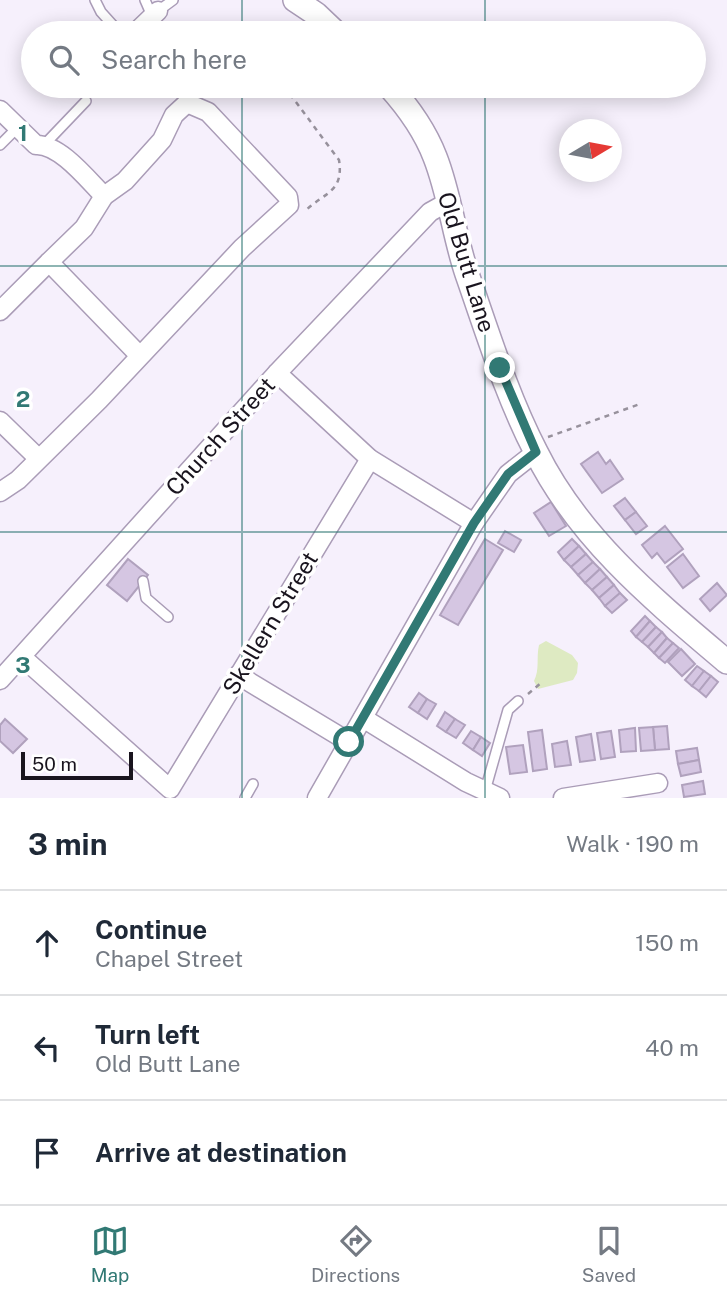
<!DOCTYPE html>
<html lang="en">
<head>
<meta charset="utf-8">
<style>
	body { margin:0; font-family:"Public Sans",sans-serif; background:#f2f2f3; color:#1f2937 }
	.compass { position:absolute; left:559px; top:119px; width:63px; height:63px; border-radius:50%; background:#fff; box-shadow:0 4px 18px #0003; rotate:80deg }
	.scale { position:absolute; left:21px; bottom:18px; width:112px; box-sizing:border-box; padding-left:7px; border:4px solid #19141e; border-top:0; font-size:19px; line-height:24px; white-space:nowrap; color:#19141e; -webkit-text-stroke:5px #fff; paint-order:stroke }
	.stop { position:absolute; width:21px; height:21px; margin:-16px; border:5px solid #317974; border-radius:50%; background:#fff }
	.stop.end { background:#317974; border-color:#fff; box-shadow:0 2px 7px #0008 }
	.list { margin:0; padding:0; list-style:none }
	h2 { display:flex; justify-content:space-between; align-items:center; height:91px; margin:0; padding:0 28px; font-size:30px }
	h2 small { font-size:23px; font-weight:400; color:#747a83 }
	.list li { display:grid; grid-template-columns:46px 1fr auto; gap:21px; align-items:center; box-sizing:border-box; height:105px; padding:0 28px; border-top:2px solid #e0e1e3 }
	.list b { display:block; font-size:26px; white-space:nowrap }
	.list p { margin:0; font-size:23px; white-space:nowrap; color:#747a83 }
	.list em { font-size:23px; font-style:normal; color:#747a83 }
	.icon { flex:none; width:38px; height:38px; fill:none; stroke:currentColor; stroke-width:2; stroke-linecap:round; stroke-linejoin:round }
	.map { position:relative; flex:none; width:727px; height:798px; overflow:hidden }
	.search { position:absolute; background:#fff; box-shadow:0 4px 18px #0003; left:21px; right:21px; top:21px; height:77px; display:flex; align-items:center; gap:18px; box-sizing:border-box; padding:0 24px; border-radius:38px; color:#747a83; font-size:26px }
	.sheet { height:406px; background:#fff }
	nav { display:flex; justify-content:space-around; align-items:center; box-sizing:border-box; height:98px; border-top:2px solid #e0e1e3; background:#fff; font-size:19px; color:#747a83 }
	nav a { display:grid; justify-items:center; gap:4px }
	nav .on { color:#317974 }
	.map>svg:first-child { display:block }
	.green { fill:#deeac2 }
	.building { fill:#d5c6e2; stroke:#b0a1bd; stroke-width:2 }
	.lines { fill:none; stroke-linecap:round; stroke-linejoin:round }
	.service-casing { stroke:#aa9cb7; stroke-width:12 }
	.minor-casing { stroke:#aa9cb7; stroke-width:21 }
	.tertiary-casing { stroke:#aa9cb7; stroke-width:26 }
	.path { stroke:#97919c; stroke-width:2.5; stroke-dasharray:5 5; stroke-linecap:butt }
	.service { stroke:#fff; stroke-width:9 }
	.minor { stroke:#fff; stroke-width:18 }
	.tertiary { stroke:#fff; stroke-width:23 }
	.route { stroke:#317974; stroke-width:9 }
	.grid { fill:none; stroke:#317974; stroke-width:2; stroke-opacity:0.55 }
	.labels { text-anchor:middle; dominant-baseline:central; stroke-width:7; stroke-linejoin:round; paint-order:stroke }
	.street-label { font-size:23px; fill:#19141e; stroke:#fff }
	.grid-label { font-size:23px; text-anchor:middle; font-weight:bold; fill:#317974; stroke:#fff; stroke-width:7; stroke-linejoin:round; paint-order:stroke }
</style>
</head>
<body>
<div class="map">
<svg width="727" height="798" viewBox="0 0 727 798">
	<rect width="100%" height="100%" fill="#f6f0fc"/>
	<!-- green -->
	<path class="green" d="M546,641L572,655L578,663L577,673L573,680L538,689L534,681C540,669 536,658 539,645Z"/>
	<!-- building -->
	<g class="building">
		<path d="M598,452L606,464L610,460L623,479L602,493L581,464Z"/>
		<path d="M625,498L636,512L625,520L614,506Z"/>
		<path d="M551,502L566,526L549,536L534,513Z"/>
		<path d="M636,512L647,526L636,534L625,520Z"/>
		<path d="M665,526L683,549L665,563L657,553L652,558L642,545Z"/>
		<path d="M505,531L521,540L514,552L498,543Z"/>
		<path d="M485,539L503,550L458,625L440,615Z"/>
		<path d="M572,539L579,546L564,560L558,552Z"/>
		<path d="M579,546L586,554L571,567L564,560Z"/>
		<path d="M586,554L593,562L578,575L571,567Z"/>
		<path d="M683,554L699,576L683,588L667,567Z"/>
		<path d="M128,559L148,575L127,601L107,585Z"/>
		<path d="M593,562L600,569L585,583L578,575Z"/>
		<path d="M600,569L607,577L592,590L585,583Z"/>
		<path d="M607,577L614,585L599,598L592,590Z"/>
		<path d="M717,583L727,595L710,611L700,599Z"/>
		<path d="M614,585L620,593L605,606L599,598Z"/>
		<path d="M620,593L627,600L612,613L605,606Z"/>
		<path d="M645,616L650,621L636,637L631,631Z"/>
		<path d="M650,621L656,627L642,642L636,637Z"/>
		<path d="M656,627L662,632L648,647L642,642Z"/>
		<path d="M662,632L667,638L654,653L648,647Z"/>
		<path d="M667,638L673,643L659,658L654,653Z"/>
		<path d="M673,643L679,648L665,663L659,658Z"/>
		<path d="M681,649L695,664L682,676L668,662Z"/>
		<path d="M697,666L704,671L692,686L685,680Z"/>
		<path d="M704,671L711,676L699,691L692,686Z"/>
		<path d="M711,676L718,682L706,697L699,691Z"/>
		<path d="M419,693L427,699L418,713L409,707Z"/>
		<path d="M427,699L436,704L427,719L418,713Z"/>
		<path d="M445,712L455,719L446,732L437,726Z"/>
		<path d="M5,719L27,739L13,753L0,741V725Z"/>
		<path d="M455,719L465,725L456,738L446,732Z"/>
		<path d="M667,726L669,749L655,750L653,727Z"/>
		<path d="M653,727L655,750L641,751L639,728Z"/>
		<path d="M635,728L636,751L621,752L619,730Z"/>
		<path d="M542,730L547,769L533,771L528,732Z"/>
		<path d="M471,731L481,737L473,750L463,743Z"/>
		<path d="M611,731L615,757L601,759L597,733Z"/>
		<path d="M591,734L595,760L580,762L576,737Z"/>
		<path d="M481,737L490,743L482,756L473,750Z"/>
		<path d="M567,741L571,765L555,767L552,744Z"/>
		<path d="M523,745L527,772L510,774L506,747Z"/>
		<path d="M697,748L699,760L678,764L676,751Z"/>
		<path d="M699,760L701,772L681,776L678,764Z"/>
		<path d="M703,781L705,794L684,797L682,785Z"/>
	</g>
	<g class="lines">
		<defs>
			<g id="service">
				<path d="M95,0L101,12L120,33"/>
				<path d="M145,0L152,16"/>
				<path d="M158,11L173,0"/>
				<path d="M237,33L240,30"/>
				<path d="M0,145L18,127"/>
				<path d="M44,145L86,101"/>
				<path d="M143,581L146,598L168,617"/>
				<path d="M485,791L508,710L518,701"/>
				<path d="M245,798L253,784"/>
			</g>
			<g id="minor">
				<path d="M135,33L158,11"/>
				<path d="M0,110L36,145C60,144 88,180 104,196"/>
				<path d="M0,311L49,262"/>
				<path d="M139,355L49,262L84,228L104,196L125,181L162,140L174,115L187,103"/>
				<path d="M277,373L370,459L474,523"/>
				<path d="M0,421L38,458"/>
				<path d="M0,492L18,480L99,400L242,248L289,205L288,197L208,112L187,103"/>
				<path d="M22,657L170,789L370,459"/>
				<path d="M238,675L349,742"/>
				<path d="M0,680L277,373L430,212L439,207L450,206"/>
				<path d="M363,718L466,782L500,798"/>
				<path d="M317,798L474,523L508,474L536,452"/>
				<path d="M563,798L658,783"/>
			</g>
			<g id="tertiary">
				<path d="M295,0L316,14L336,33"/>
				<path d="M389,86C407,106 425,131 435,157C450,195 454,236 467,274C488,334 507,396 536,452C579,539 655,601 727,662"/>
			</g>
		</defs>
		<!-- service casing -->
		<use href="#service" class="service-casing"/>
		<!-- minor casing -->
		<use href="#minor" class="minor-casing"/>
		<!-- tertiary casing -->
		<use href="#tertiary" class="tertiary-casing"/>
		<!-- path -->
		<g class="path">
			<path d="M287,33L296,23"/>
			<path d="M284,86L339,160C344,192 325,192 305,211"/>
			<path d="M548,437L640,404"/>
			<path d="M528,694L541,683"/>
		</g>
		<!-- service -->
		<use href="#service" class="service"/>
		<!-- minor -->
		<use href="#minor" class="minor"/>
		<!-- tertiary -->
		<use href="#tertiary" class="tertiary"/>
	</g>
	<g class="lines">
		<!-- route -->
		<path class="route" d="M349,742L474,523L508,474L536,452L500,368"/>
	</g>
	<!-- grid -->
	<path class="grid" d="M242,0V33M485,0V33M242,86V798M485,86V798M0,266H727M0,532H727"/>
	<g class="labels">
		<!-- street labels -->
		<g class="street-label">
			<text transform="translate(467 262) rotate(73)">Old Butt Lane</text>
			<text transform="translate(220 436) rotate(-48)">Church Street</text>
			<text transform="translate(270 623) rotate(-59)">Skellern Street</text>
		</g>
	</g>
	<g class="grid-label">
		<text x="23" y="141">1</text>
		<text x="23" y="407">2</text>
		<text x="23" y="673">3</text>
	</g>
</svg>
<svg class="compass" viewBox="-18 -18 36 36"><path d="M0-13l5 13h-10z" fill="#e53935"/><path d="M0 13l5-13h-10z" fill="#747a83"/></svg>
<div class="scale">50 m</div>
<div class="stop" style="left:349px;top:742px"></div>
<div class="stop end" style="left:500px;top:368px"></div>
<div class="search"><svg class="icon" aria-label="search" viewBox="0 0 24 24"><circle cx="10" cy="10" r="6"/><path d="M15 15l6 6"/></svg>Search here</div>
</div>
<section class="sheet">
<h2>3 min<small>Walk · 190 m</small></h2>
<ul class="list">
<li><svg class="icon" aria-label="ahead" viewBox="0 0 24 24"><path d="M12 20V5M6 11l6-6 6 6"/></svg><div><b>Continue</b><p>Chapel Street</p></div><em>150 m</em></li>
<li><svg class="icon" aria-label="left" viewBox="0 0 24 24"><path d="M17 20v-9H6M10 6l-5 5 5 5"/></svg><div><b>Turn left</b><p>Old Butt Lane</p></div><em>40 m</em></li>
<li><svg class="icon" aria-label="arrive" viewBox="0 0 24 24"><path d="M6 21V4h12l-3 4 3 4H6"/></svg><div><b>Arrive at destination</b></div></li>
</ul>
</section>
<nav>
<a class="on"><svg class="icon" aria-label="map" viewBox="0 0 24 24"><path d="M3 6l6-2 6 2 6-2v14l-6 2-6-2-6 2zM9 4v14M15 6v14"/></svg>Map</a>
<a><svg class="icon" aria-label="directions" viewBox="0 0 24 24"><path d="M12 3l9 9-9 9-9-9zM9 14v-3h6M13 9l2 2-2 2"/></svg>Directions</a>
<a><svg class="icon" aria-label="saved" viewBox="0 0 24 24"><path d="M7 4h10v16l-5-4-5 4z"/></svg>Saved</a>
</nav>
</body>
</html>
